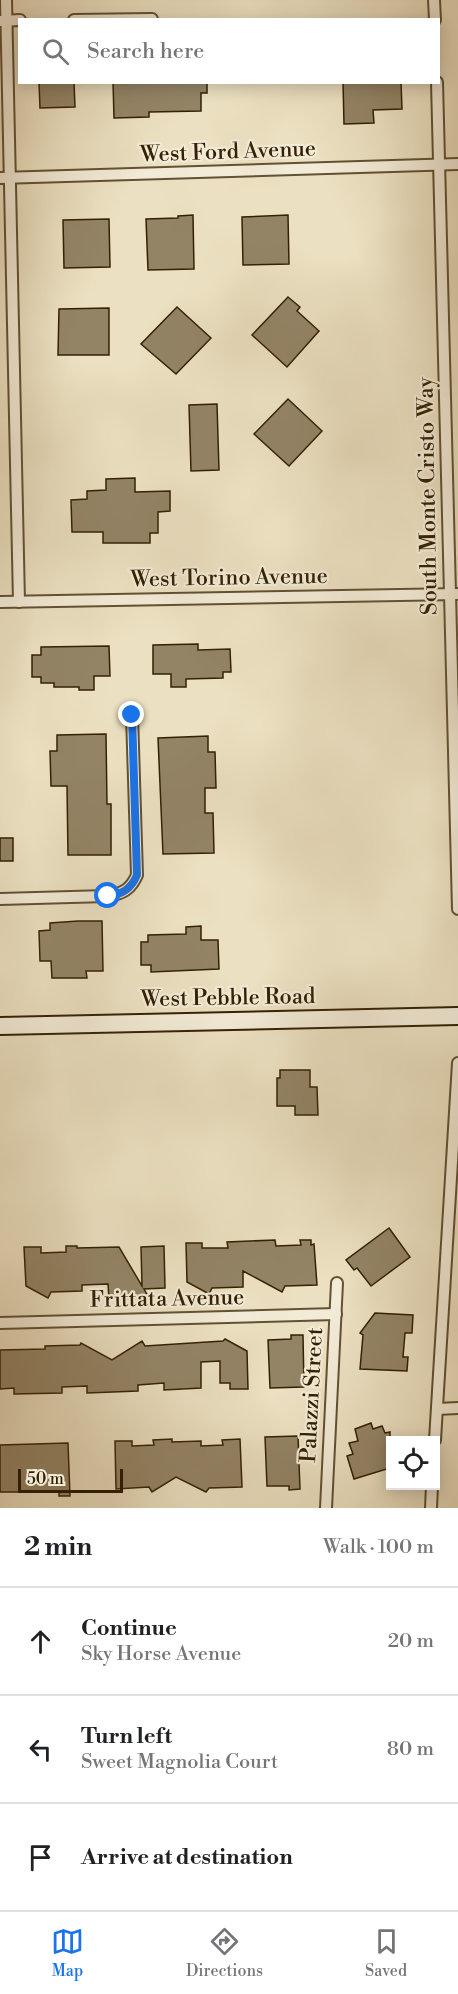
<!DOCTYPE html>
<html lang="en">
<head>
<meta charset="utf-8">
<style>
	body { margin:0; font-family:"Libre Bodoni",serif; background:#f2f2f2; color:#202124 }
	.controls { position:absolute; right:18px; bottom:18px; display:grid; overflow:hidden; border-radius:0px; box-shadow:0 3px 15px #0003 }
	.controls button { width:54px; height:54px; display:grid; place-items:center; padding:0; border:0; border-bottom:2px solid #e0e0e0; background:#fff; color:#202124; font:30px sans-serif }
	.scale { position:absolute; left:18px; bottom:15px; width:105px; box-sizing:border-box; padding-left:6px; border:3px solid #342103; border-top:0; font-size:16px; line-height:21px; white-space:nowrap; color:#342103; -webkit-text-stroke:4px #f2ebd7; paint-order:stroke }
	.stop { position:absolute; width:18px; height:18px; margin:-14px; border:4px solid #1a73e8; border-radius:50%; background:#fff }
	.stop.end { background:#1a73e8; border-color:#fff; box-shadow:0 2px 6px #0008 }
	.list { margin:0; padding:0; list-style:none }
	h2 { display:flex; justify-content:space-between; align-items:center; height:78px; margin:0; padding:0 24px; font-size:26px }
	h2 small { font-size:20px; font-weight:400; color:#757577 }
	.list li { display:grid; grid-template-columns:39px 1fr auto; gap:18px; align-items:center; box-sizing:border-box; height:108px; padding:0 24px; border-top:2px solid #e0e0e0 }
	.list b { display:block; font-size:22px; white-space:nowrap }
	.list p { margin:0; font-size:20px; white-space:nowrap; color:#757577 }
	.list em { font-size:20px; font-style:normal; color:#757577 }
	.icon { flex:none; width:33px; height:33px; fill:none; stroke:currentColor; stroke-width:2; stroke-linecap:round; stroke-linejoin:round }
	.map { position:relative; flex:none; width:458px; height:1508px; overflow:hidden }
	.search { position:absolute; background:#fff; box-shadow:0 3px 15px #0003; left:18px; right:18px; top:18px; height:66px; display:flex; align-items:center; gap:15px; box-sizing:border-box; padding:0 21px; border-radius:0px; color:#757577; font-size:22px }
	.sheet { height:402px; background:#fff }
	nav { display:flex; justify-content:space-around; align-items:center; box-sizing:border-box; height:84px; border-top:2px solid #e0e0e0; background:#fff; font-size:16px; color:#757577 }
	nav a { display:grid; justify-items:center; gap:3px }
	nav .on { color:#1a73e8 }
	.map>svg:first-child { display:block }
	.building { fill:#938466; stroke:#342103; stroke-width:1.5 }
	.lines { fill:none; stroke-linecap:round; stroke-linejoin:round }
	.street-casing { stroke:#625132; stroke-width:14 }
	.secondary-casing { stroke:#342103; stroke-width:20 }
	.street { stroke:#f2ebd7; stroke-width:10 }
	.secondary { stroke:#f2ebd7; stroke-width:16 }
	.route { stroke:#1a73e8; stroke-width:8 }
	.labels { text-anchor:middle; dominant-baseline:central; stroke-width:4.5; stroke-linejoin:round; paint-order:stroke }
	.street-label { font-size:22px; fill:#342103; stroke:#f2ebd7 }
</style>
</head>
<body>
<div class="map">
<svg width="458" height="1508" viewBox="0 0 458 1508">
	<rect width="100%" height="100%" fill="#ebe0c1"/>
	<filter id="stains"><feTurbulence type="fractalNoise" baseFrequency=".00333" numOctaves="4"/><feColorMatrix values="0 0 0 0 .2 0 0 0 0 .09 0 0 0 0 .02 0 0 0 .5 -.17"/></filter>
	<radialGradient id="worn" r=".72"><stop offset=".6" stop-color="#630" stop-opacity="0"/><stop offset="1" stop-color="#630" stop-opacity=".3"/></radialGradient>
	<!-- building -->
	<g class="building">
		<path d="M39,82H74L75,107L40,108Z"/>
		<path d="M113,82H207V93H201V111L149,112V117L114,118Z"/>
		<path d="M343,82H401L402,109L373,110L374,123L344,124Z"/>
		<path d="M193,215L194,269L148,270L146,219L178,218V216Z"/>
		<path d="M288,215L289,264L243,265L242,217Z"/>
		<path d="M109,219L110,267L64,268L63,220Z"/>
		<path d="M288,297L300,307L297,311L319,331L287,367L252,335Z"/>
		<path d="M177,307L211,338L176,374L141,344Z"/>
		<path d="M109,308V355H58L59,309Z"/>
		<path d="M288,399L322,431L289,466L254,434Z"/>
		<path d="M217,404L219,470L191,471L189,405Z"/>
		<path d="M135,478V492L170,491V511L158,512V533H150V543H103V532H72L71,500L87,499V491L106,490V479Z"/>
		<path d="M198,644V650L230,649L231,672H223V678L186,679V687H171V674H153V645Z"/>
		<path d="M109,646L110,676H94V690H79V687H54V683H41V677H32V655H41V647Z"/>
		<path d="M106,734L107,804H111V855H68L67,786H51L50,751H57V735Z"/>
		<path d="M208,736V752H215L216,788H205V813H213L214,853L163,854L158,738Z"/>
		<rect x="0" y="838" width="13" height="23"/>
		<path d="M78,921H102L103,971H86L87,978H52L51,961H40L39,931L50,930V923Z"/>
		<path d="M201,926V940H218L219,969L151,972V965H141V942H148V935L186,934V927Z"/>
		<path d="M280,1070H310V1087H317L318,1115H295V1106H277V1078H280Z"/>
		<path d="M389,1228L410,1257L371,1286L357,1268L354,1270L346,1260Z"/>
		<path d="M275,1240L276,1246L301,1245L300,1240H311V1245L314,1244L317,1285L285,1286L282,1292L243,1271V1287L212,1288L209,1294L187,1282L186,1243H202V1248H228L227,1242Z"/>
		<path d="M66,1246H77V1248L119,1247L142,1286L141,1247L164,1246L165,1288L144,1289L149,1298L109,1299L108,1284L82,1285V1291L51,1292L48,1298L26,1286L24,1247H41V1253L66,1252Z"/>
		<path d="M375,1313L413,1315L412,1333H405L403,1357H408L407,1371L360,1369L363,1335L360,1333Z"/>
		<path d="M291,1335H303L304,1387L270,1388L268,1340L291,1339Z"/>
		<path d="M225,1339L247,1351L248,1389H230V1383H220V1361L201,1362V1388L164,1390V1383L138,1385V1391L87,1393V1386L62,1387V1393L14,1394V1388L0,1389V1350L45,1349V1346L80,1345L81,1343L112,1360L142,1341L145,1346L223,1341Z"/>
		<path d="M371,1423L373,1429L382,1426L385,1433L390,1432V1468L354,1479L347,1456L353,1454L349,1443L358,1441L355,1429Z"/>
		<path d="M298,1436L300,1489L289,1490V1486H267L265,1437Z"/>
		<path d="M172,1439V1442L201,1441V1446L223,1445L222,1440L240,1439L242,1487L209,1488L206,1492L176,1477L152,1492L149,1487L116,1489L115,1441H132V1446L154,1445L153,1440Z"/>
		<path d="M68,1443L70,1496H59V1492H0V1445Z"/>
	</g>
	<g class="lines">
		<defs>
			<g id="street">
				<path d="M6,0L19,602"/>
				<path d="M434,0L435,20"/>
				<path d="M74,20L152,19"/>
				<path d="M0,21L20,20"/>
				<path d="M437,82L458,909"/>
				<path d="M0,178L458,164"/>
				<path d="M0,602L458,594"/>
				<path d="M0,899L107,896C123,894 131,889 137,875L132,715"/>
				<path d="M0,1323L336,1314"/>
				<path d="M437,1409L458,1408"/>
				<path d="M435,1440L458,1063"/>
				<path d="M326,1508L337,1283"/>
				<path d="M431,1508L432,1486"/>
			</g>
			<path id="secondary" d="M0,1026L458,1016"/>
		</defs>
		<!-- street casing -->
		<use href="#street" class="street-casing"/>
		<!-- secondary casing -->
		<use href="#secondary" class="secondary-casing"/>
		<!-- street -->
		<use href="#street" class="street"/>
		<!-- secondary -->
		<use href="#secondary" class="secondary"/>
	</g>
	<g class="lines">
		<!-- route -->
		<path class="route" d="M108,896C123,894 131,889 137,875L132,715"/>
	</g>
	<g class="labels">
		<!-- street labels -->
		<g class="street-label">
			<text transform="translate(228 152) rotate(-2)">West Ford Avenue</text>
			<text transform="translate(428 496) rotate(-91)">South Monte Cristo Way</text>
			<text transform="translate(229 578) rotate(-1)">West Torino Avenue</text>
			<text transform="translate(228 998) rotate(-1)">West Pebble Road</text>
			<text transform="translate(167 1299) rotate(-1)">Frittata Avenue</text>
			<text transform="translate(312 1395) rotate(-87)">Palazzi Street</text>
		</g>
	</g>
	<rect width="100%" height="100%" filter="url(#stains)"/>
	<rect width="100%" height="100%" fill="url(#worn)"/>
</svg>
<div class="controls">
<button><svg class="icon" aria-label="locate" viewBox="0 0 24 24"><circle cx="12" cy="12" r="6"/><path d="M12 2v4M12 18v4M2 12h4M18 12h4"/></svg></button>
</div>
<div class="scale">50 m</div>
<div class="stop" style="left:108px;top:896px"></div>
<div class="stop end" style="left:132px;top:715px"></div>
<div class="search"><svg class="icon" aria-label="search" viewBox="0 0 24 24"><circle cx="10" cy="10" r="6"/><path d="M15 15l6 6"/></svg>Search here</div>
</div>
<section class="sheet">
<h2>2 min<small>Walk · 100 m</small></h2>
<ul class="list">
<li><svg class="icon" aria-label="ahead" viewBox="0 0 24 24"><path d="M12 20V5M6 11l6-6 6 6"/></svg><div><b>Continue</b><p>Sky Horse Avenue</p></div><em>20 m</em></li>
<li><svg class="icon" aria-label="left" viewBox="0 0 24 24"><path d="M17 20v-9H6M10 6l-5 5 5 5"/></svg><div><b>Turn left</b><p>Sweet Magnolia Court</p></div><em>80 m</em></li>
<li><svg class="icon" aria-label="arrive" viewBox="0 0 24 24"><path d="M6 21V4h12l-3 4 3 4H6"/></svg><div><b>Arrive at destination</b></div></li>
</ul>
</section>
<nav>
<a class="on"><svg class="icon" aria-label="map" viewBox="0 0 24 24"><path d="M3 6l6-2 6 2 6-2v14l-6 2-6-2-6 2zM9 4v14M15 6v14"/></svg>Map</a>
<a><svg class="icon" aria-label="directions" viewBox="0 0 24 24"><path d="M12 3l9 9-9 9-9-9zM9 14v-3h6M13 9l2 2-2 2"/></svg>Directions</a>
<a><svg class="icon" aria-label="saved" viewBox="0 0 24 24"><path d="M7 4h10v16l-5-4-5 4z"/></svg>Saved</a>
</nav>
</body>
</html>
